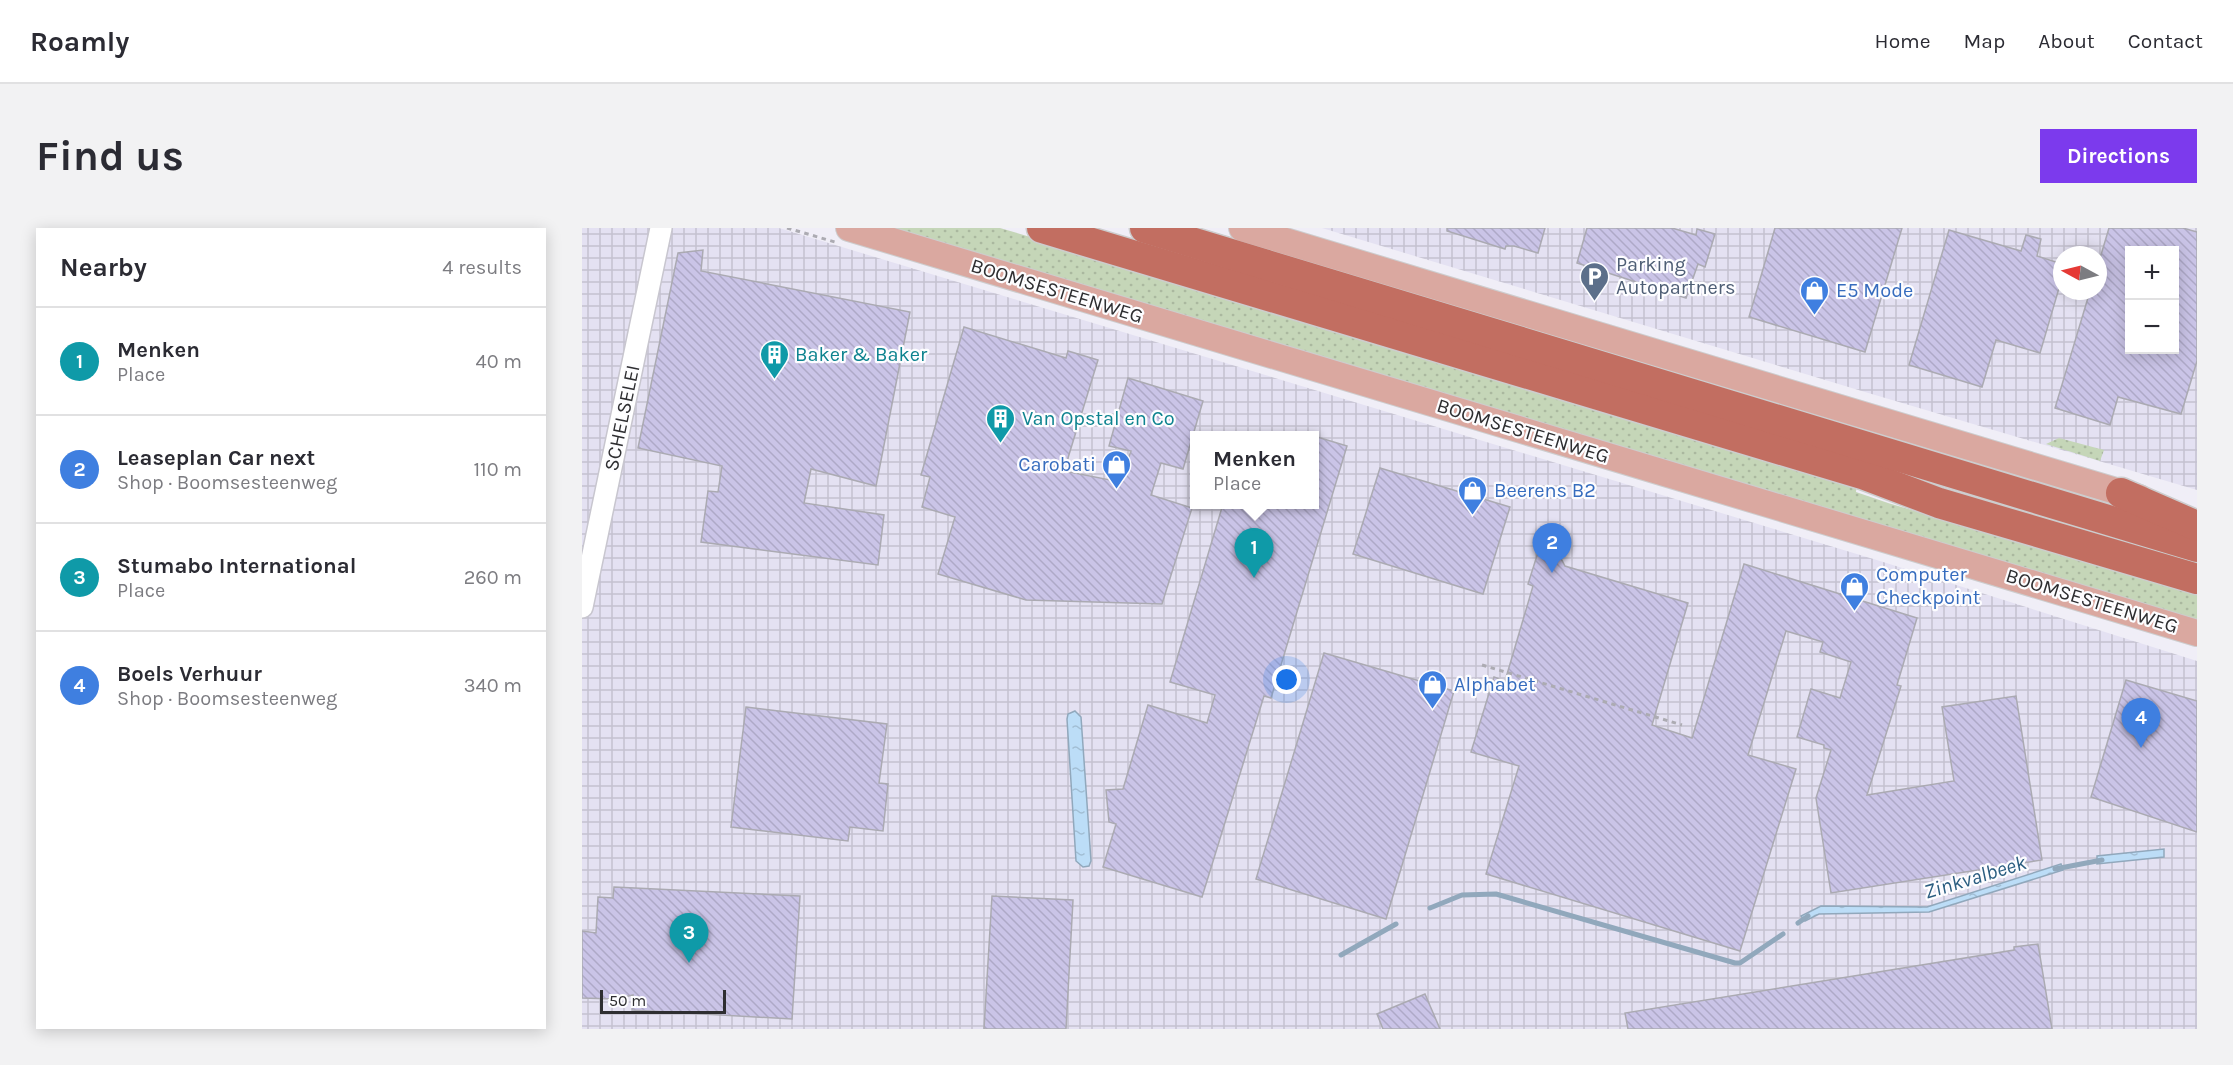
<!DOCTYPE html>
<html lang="en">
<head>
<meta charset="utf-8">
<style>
	body { margin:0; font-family:Karla,sans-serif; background:#f2f2f3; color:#2b2b33 }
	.controls { position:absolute; right:18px; top:18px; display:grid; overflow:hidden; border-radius:0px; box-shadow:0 3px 15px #0003 }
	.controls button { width:54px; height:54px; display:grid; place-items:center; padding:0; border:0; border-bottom:2px solid #e1e1e2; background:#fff; color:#2b2b33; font:30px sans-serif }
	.compass { position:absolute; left:1471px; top:18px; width:54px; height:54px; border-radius:50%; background:#fff; box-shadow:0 3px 15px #0003; rotate:277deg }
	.scale { position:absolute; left:18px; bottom:15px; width:126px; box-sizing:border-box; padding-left:6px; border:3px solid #2e2e31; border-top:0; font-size:16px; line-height:21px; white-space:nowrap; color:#2e2e31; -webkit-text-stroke:4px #fdfdff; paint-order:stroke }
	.you { position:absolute; left:705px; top:452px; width:21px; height:21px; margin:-15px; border:4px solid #fff; border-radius:50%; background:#1a73e8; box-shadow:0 0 0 9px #1a73e833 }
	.badge { display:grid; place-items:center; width:39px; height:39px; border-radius:50%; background:#7c3aed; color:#fff; font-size:20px; font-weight:700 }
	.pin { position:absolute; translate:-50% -50px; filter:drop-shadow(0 2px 3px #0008) }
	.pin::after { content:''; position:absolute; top:32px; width:21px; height:18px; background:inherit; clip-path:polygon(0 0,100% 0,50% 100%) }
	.popup { position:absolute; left:608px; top:203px; width:129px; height:78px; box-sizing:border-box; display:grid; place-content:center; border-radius:0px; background:#fff; filter:drop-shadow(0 2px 4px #0005); font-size:20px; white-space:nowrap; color:#7c7c81 }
	.popup b { font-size:22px; color:#2b2b33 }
	.popup::after { content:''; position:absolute; left:50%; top:100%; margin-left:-12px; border:12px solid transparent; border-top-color:#fff }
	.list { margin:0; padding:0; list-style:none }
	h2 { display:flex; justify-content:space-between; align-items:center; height:78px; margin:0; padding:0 24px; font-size:26px }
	h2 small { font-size:20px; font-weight:400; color:#7c7c81 }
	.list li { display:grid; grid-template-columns:39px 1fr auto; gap:18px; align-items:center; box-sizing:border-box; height:108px; padding:0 24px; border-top:2px solid #e1e1e2 }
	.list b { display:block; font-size:22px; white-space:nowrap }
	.list p { margin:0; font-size:20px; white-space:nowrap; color:#7c7c81 }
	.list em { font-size:20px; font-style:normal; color:#7c7c81 }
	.map { position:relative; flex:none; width:1615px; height:801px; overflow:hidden; border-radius:0px }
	header { display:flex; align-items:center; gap:36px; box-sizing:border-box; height:84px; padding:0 30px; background:#fff; border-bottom:2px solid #e1e1e2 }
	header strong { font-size:28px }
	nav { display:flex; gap:33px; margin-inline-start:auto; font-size:21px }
	.intro { display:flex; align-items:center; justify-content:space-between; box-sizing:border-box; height:144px; padding:0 36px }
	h1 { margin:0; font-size:42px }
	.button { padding:15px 27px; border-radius:0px; background:#7c3aed; color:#fff; font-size:21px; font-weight:700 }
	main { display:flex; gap:36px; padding:0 36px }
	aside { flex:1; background:#fff; border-radius:0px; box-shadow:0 3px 15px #0003 }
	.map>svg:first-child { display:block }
	.industrial { fill:url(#industrial-grid); fill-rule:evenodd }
	.grass { fill:url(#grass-dots) }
	.water { fill:url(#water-ripples); stroke:#91a8bc; stroke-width:1.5 }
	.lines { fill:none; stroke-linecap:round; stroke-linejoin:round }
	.stream { stroke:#91a8bc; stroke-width:5 }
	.building { fill:url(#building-back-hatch); stroke:#abaab2; stroke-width:1.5; fill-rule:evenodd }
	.minor-casing { stroke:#c8c6cf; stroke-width:24 }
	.major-casing { stroke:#cdcdce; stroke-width:28 }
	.highway-casing { stroke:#cdcdce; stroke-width:33 }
	.path { stroke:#acabb2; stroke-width:3; stroke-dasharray:4.5 4.5; stroke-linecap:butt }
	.minor { stroke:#fff; stroke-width:21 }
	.major { stroke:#daa8a0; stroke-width:26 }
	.highway { stroke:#c26e61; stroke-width:30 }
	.labels { text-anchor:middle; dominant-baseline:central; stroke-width:4.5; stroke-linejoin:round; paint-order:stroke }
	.service-label { font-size:20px; fill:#4e5e75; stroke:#fdfdff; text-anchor:start }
	.shop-label { font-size:20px; fill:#366cbe; stroke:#fdfdff; text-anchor:start }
	.street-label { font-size:20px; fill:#2e2e31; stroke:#fdfdff }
	.culture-label { font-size:20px; fill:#0d838f; stroke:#fdfdff; text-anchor:start }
	.water-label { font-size:21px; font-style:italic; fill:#2a5d80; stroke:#fdfdff }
</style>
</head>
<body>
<header>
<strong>Roamly</strong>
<nav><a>Home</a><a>Map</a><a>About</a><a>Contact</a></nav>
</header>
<div class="intro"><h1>Find us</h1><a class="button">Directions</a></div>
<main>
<aside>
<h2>Nearby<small>4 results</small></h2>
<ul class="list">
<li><span class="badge" style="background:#0f9aa8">1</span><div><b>Menken</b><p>Place</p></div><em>40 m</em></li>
<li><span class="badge" style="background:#3f7fe0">2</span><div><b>Leaseplan Car next</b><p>Shop · Boomsesteenweg</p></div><em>110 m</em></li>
<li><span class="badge" style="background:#0f9aa8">3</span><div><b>Stumabo International</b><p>Place</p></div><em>260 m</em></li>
<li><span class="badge" style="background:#3f7fe0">4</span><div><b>Boels Verhuur</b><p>Shop · Boomsesteenweg</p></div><em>340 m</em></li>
</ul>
</aside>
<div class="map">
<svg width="1615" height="801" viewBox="0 0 1615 801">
	<defs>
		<pattern id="industrial-grid" width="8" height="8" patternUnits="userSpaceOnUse" patternTransform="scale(1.5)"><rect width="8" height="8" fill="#e4e1f2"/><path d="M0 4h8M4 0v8" fill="none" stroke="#c4c1d0"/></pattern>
		<pattern id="grass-dots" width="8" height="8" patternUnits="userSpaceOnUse" patternTransform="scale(1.5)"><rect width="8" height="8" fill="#c5d6b8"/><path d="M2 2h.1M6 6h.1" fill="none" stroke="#aab89f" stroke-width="1.8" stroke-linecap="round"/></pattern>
		<pattern id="water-ripples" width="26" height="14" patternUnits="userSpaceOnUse" patternTransform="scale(1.5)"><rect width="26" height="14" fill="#bcddf7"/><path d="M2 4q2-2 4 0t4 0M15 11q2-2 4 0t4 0" fill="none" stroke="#a2bed4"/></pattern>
		<pattern id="building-back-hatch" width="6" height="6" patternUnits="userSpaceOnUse" patternTransform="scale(1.5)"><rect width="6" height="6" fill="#cac4e7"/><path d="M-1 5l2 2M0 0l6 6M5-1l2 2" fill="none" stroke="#aea9c7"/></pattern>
	</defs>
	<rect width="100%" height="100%" fill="#f0eef7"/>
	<!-- industrial -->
	<g class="industrial">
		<path d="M0,0H197L1298,333L1615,433V801H0ZM612,208H732V276H612Z"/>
		<path d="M740,0H1615V262L1283,164ZM1548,22H1592V122H1548ZM1480,27H1516V63H1480Z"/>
	</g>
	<!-- grass -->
	<g class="grass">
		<path d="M298,0H418L1275,254L1274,264L1306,275L1615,366V397Z"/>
		<path d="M594,0H618L1602,296L1600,302Z"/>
		<path d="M1477,210L1522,222L1518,233L1464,216Z"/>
	</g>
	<!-- water -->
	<g class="water">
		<path d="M493,483L499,489L509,633L507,638L501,639L494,633L485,491L486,486Z"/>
		<path d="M1582,621V629L1515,636V628Z"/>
		<path d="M1479,636L1481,642L1347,684L1237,686L1223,693L1219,688L1239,678L1345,679Z"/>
	</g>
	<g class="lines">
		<!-- stream -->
		<g class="stream">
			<path d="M1473,641L1520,632"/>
			<path d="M848,680L880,667L914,666L1153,735H1158L1201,706"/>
			<path d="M1216,695L1226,688"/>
			<path d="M759,727L814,696"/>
		</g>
	</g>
	<!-- building -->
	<g class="building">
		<path d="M865,0H963L956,25L932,18H924L923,21L865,3Z"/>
		<path d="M1005,0H1090L1114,7L1115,1L1133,6L1123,39L1116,36L1104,70L995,35Z"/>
		<path d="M1193,0H1320L1283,124L1167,89Z"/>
		<path d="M1527,0H1601L1615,4V133L1599,186L1536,169L1528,197L1473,180L1508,63H1516V37ZM1548,22H1593V122H1548Z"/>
		<path d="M1367,2L1439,23L1444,7L1459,11L1455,28L1480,36V50L1458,125L1414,112L1400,159L1327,137Z"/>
		<path d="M121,22L119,43L328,84L294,258L229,241L222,275L302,287L296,337L119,314L126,263L136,264L140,238L56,220L96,25Z"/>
		<path d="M382,99L484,130L486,123L516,132L482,243L538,254L549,223L527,218L546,150L621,173L601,241L579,235L569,267L610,280L580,376L444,372L356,346L373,289L340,279L348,249L339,247Z"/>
		<path d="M732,208L765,218L689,470L682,468L620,669L521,639L534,596L527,594L524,562L541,561L566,477L625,495L633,467L588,454L641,276H732Z"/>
		<path d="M798,240L928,279L901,366L771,326Z"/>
		<path d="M958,318L975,323L983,338L1106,375L1070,497L1110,510L1162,336L1335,390L1315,457L1319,458L1285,567L1372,553L1360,479L1434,468L1460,632L1249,665L1234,570L1249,522L1242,520V517L1215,509L1229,461L1258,470L1269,434L1238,424L1241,414L1204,403L1166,527L1214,541L1158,723L904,646L937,538L889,524L912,449L923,453L951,358L946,356Z"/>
		<path d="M742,425L872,463L804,691L674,651Z"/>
		<path d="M1544,452L1615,473V604L1509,569Z"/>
		<path d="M164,479L305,496L297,555L306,556L301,603L268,599L266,613L149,599Z"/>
		<path d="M32,659L218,668L210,791L50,782L51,767L33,771L0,770V703L14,705L16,669L31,670Z"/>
		<path d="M410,668L491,672L484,801H402Z"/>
		<path d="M1456,716L1470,801H1046L1043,785L1432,722V719Z"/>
		<path d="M843,766L858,801H801L795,786Z"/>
	</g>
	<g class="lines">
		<defs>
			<path id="minor" d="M0,379L79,0"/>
			<g id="major">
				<path d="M267,0L1615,405"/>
				<path d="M660,0L1557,270"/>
			</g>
			<g id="highway">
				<path d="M460,0L1283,247L1357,275L1615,351"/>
				<path d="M563,0L1615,319"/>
				<path d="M1539,265L1615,298"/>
			</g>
		</defs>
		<!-- minor casing -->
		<use href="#minor" class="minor-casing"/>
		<!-- major casing -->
		<use href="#major" class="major-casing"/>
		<!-- highway casing -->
		<use href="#highway" class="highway-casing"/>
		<!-- path -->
		<g class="path">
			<path d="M205,0L253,14"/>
			<path d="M900,437L1100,497"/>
		</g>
		<!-- minor -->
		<use href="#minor" class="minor"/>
		<!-- major -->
		<use href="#major" class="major"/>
		<!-- highway -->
		<use href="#highway" class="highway"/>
	</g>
	<!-- icons -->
	<defs>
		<symbol id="parking-pin" viewBox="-11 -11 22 30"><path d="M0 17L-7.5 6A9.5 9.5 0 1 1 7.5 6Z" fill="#5c6f8a" stroke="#fdfdff"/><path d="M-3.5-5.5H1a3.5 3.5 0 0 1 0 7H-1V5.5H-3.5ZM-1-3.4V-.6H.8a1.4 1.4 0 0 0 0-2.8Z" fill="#fff"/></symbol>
		<symbol id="shop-pin" viewBox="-11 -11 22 30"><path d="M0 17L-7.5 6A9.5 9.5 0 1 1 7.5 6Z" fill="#3f7fe0" stroke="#fdfdff"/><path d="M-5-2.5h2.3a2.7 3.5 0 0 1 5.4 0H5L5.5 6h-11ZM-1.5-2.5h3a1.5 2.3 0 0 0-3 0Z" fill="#fff"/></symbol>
		<symbol id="building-pin" viewBox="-11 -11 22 30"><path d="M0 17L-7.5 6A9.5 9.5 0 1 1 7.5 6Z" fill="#0f9aa8" stroke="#fdfdff"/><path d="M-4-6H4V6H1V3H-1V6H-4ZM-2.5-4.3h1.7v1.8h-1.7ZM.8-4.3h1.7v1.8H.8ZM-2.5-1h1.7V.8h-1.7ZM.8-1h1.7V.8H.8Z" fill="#fff"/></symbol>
	</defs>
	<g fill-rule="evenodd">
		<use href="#parking-pin" x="996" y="32" width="33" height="45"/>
		<use href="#shop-pin" x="1216" y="46" width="33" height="45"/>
		<use href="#building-pin" x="176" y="110" width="33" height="45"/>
		<use href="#building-pin" x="402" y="174" width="33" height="45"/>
		<use href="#shop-pin" x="518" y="220" width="33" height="45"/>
		<use href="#shop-pin" x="874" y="246" width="33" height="45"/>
		<use href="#shop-pin" x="1256" y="342" width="33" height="45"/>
		<use href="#shop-pin" x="834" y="440" width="33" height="45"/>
	</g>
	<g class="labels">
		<!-- service labels -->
		<g class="service-label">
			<text x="1034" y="36">Parking<tspan x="1034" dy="23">Autopartners</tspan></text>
		</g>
		<!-- shop labels -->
		<g class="shop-label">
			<text x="1254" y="62">E5 Mode</text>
			<text x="514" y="236" text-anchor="end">Carobati</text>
			<text x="912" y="262">Beerens B2</text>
			<text x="1294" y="346">Computer<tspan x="1294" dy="23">Checkpoint</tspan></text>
			<text x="872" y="456">Alphabet</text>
		</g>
		<!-- street labels -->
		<g class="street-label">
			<text transform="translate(475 63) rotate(17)">BOOMSESTEENWEG</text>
			<text transform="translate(40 190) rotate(-78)">SCHELSELEI</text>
			<text transform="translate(941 203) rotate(17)">BOOMSESTEENWEG</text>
			<text transform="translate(1510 373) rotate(17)">BOOMSESTEENWEG</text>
		</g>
		<!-- culture labels -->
		<g class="culture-label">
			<text x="213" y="126">Baker &amp; Baker</text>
			<text x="440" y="190">Van Opstal en Co</text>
		</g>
		<!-- water labels -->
		<g class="water-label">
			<text transform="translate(1393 649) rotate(-17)">Zinkvalbeek</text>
		</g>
	</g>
</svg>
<div class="controls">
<button>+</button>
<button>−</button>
</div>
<svg class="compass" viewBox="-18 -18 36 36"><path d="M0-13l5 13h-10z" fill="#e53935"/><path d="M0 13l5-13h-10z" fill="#7c7c81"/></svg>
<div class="scale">50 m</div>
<div class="you"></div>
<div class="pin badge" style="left:672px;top:350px;background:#0f9aa8">1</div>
<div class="popup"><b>Menken</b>Place</div>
<div class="pin badge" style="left:970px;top:345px;background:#3f7fe0">2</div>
<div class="pin badge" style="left:107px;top:735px;background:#0f9aa8">3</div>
<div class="pin badge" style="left:1559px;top:520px;background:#3f7fe0">4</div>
</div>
</main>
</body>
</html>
